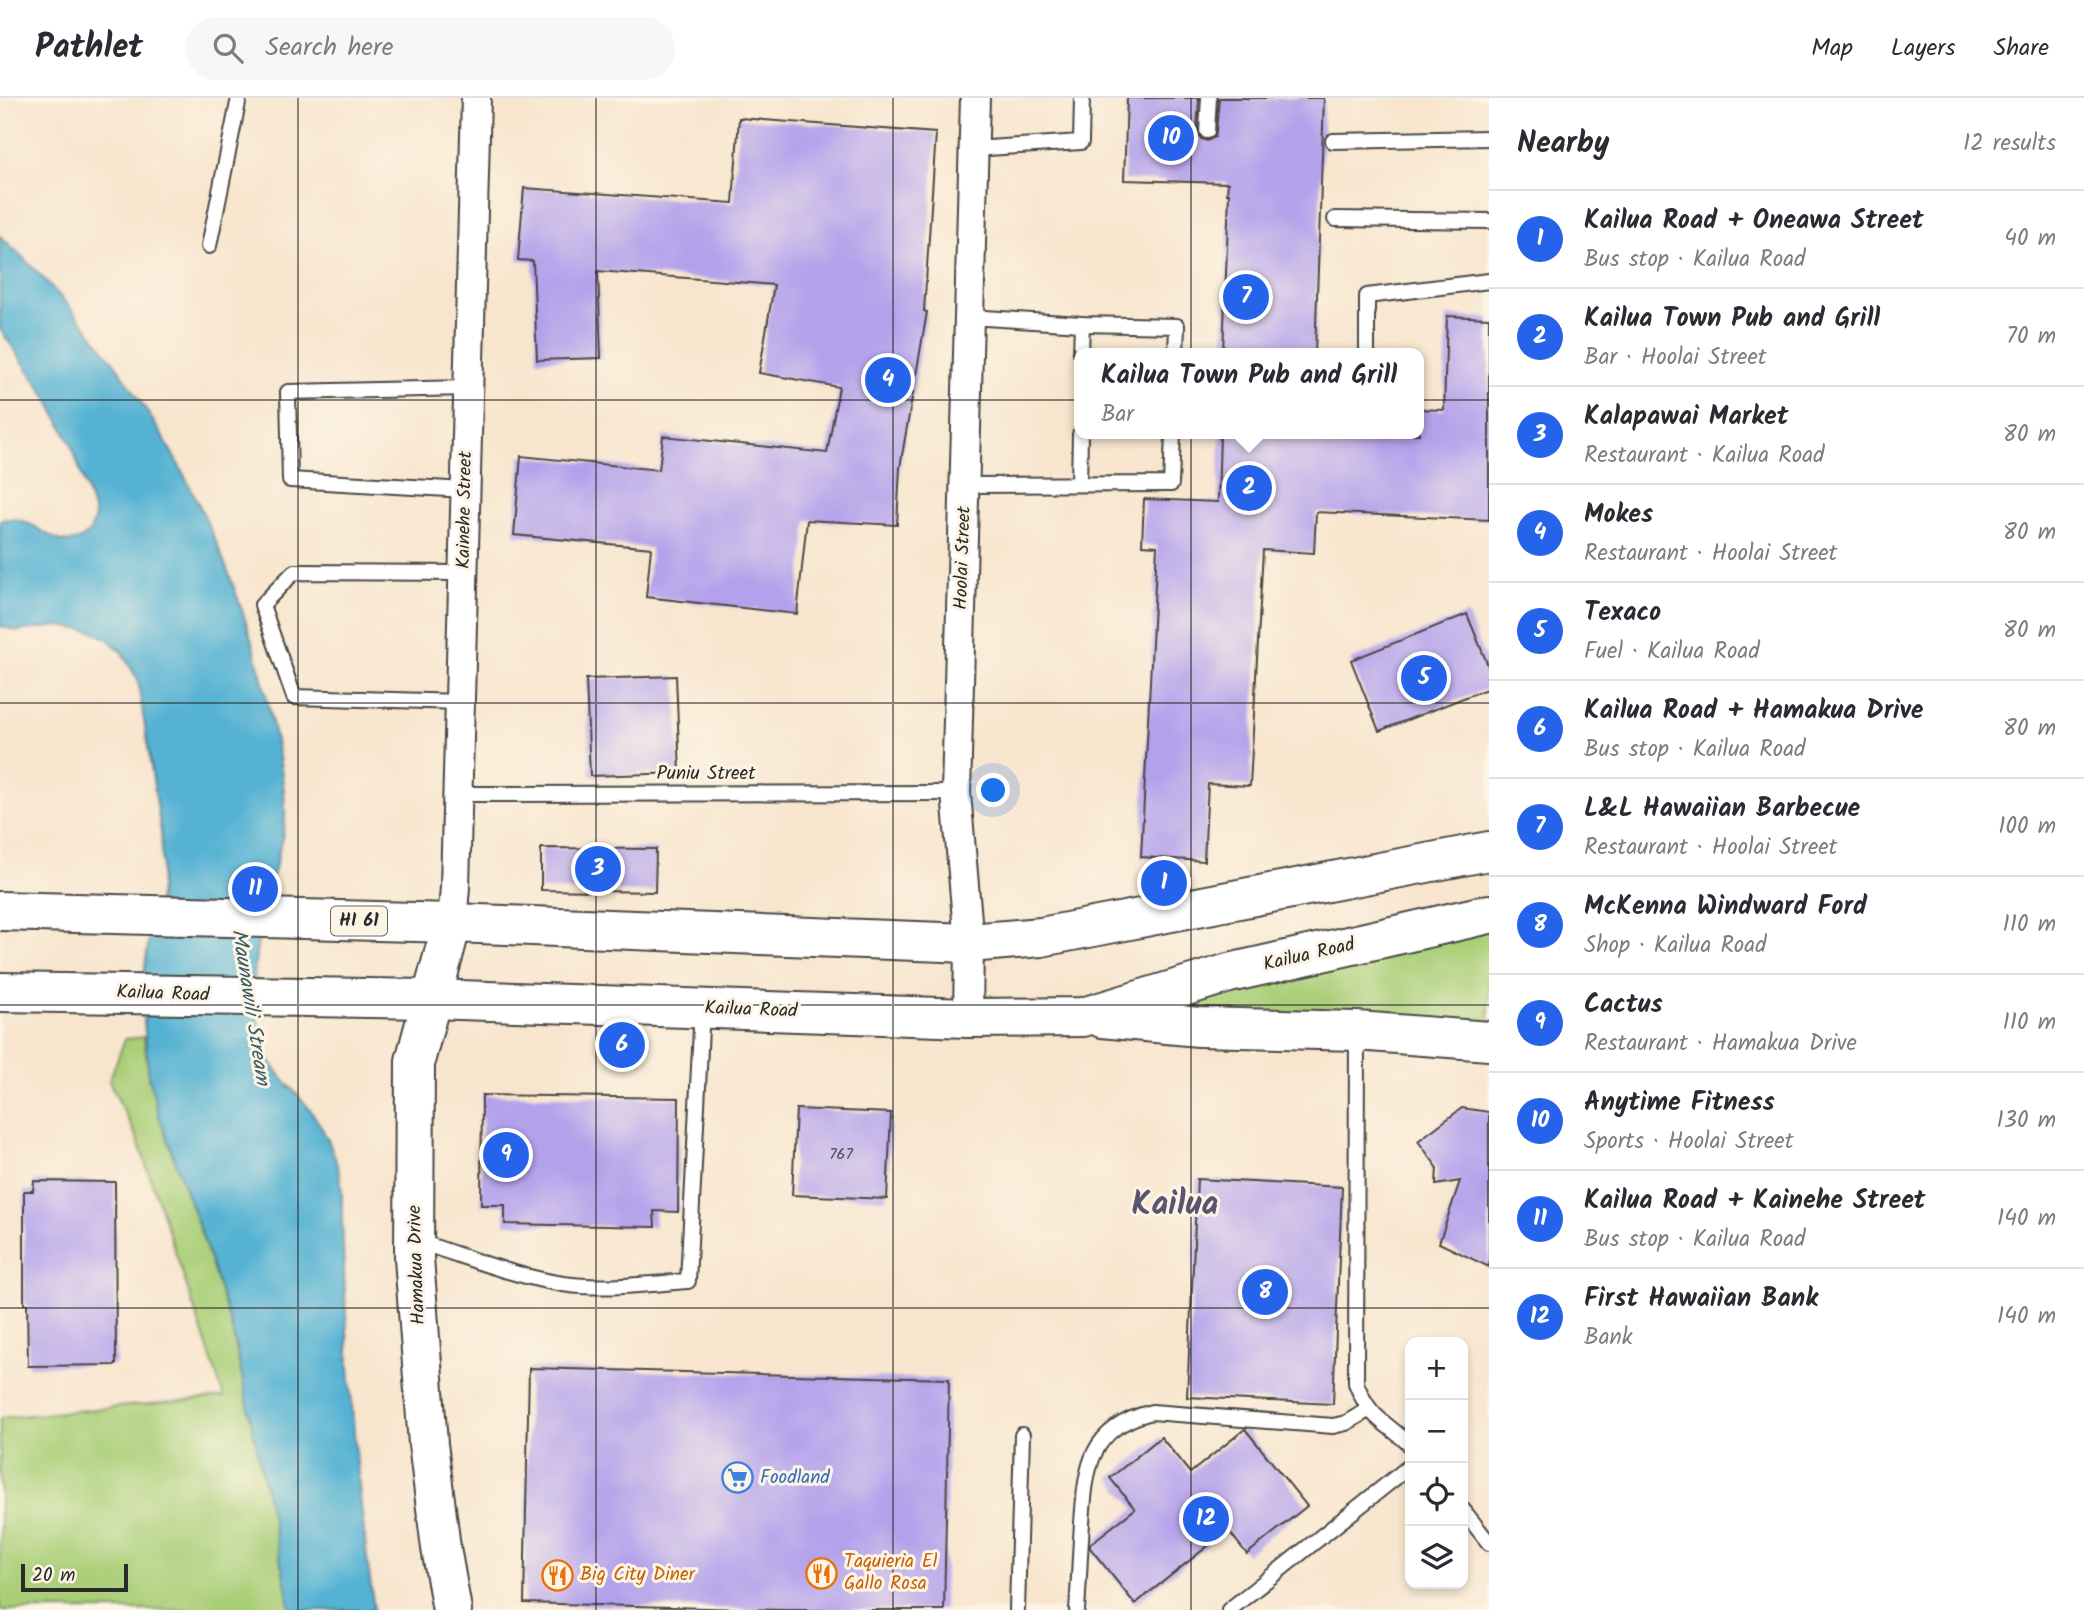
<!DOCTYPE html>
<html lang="en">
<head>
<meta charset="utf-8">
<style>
	body { margin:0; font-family:Kalam,sans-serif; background:#f7f7f7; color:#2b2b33 }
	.controls { position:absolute; right:21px; bottom:21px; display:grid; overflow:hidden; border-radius:14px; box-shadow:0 4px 10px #0003 }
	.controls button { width:63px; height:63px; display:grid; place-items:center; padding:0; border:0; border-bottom:2px solid #e1e1e2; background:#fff; color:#2b2b33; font:35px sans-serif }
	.scale { position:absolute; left:21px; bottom:18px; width:107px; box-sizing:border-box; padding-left:7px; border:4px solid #2b2b2b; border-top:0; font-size:19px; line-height:24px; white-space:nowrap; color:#2b2b2b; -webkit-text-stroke:5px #fcf5e5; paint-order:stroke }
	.you { position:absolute; left:994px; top:693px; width:24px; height:24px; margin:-18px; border:5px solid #fff; border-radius:50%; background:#1a73e8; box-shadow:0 0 0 10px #1a73e833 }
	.badge { display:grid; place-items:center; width:46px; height:46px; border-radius:50%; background:#2563eb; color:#fff; font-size:23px; font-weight:700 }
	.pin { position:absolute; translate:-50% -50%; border:4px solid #fff; box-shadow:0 2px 7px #0006 }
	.popup { position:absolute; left:1074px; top:250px; width:350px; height:91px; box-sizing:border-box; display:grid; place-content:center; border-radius:14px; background:#fff; filter:drop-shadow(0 2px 5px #0005); font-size:23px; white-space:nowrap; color:#7c7c81 }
	.popup b { font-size:26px; color:#2b2b33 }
	.popup::after { content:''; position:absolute; left:50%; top:100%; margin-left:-14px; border:14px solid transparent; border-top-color:#fff }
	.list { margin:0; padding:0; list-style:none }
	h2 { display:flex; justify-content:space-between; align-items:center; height:91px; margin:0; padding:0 28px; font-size:30px }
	h2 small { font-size:23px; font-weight:400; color:#7c7c81 }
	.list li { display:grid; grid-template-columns:46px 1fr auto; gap:21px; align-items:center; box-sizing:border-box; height:98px; padding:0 28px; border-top:2px solid #e1e1e2 }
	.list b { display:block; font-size:26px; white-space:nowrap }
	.list p { margin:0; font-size:23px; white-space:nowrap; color:#7c7c81 }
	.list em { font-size:23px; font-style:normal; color:#7c7c81 }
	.icon { flex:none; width:38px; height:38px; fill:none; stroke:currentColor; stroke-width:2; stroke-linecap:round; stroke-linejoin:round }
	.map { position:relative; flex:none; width:1489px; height:1512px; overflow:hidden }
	header { display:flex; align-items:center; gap:42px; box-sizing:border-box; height:98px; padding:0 35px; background:#fff; border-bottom:2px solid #e1e1e2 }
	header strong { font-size:33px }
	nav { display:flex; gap:38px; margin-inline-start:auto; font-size:24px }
	.search { width:490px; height:63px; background:#f7f7f7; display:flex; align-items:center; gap:18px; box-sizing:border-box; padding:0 24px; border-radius:38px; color:#7c7c81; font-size:26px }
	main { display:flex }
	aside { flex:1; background:#fff }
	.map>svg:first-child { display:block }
	.green { fill:#aacf78; stroke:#6a7d52; stroke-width:2 }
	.water { fill:#55b2d3; stroke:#406e7f; stroke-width:2 }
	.building { fill:#b4a1eb }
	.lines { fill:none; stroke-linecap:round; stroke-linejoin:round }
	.service-casing { stroke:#4a4743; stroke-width:18 }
	.minor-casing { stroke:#4a4743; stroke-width:32 }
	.secondary-casing { stroke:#4a4743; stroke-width:42 }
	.primary-casing { stroke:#4a4743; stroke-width:42 }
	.service { stroke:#fff; stroke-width:14 }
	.minor { stroke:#fff; stroke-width:28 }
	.secondary { stroke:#fff; stroke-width:38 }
	.primary { stroke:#fff; stroke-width:38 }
	.grid { fill:none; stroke:#2b2b2b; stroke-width:2; stroke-opacity:0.55 }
	.labels { text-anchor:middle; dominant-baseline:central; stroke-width:6; stroke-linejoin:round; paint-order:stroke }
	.number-label { font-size:16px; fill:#4d485b }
	.shield { fill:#fcf5e5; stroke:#6a6863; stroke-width:2 }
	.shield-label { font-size:18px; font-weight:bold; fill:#2b2b2b }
	.street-label { font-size:19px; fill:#2b2b2b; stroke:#fcf5e5 }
	.shop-label { font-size:19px; fill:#366cbe; stroke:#fcf5e5; text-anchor:start }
	.food-label { font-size:19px; fill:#c56008; stroke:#fcf5e5; text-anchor:start }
	.water-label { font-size:21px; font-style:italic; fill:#3a5a66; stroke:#fcf5e5 }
	.town-label { font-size:33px; font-weight:bold; fill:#5b546e; stroke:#fcf5e5 }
</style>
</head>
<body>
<header>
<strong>Pathlet</strong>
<div class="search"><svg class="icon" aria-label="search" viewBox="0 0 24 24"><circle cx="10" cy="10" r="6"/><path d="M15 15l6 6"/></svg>Search here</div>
<nav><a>Map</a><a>Layers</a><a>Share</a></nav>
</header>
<main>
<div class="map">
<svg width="1489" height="1512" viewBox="0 0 1489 1512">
	<rect width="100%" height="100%" fill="#fcf5e5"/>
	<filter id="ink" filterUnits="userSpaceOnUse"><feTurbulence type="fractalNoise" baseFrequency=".0143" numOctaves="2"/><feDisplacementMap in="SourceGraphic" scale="14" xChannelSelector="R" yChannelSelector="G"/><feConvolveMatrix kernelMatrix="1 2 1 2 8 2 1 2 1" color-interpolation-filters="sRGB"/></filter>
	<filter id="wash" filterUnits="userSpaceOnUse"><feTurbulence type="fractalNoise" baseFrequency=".00686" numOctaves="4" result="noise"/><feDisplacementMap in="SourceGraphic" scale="28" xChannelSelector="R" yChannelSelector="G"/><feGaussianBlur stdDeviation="1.57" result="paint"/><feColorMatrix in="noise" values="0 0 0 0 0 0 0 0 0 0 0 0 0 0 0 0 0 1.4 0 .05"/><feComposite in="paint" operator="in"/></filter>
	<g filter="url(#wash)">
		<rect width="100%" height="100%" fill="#f8e5ce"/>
		<!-- green -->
		<g class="green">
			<path d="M1489,816V943L1083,919Z"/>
			<path d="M144,939L149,979L159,1018L204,1143L232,1231L291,1512H0V1320L224,1299L137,1040L109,983L125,941Z"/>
		</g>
		<!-- water -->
		<path class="water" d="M0,138C136,261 230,431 269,610C276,644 286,686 285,720C285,732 281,745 278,757C268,805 250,853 255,903C257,922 261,944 269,961C280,981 298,996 311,1013C324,1031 334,1052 339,1074C343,1088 342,1104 342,1118C343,1150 344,1183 346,1215C351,1314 360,1414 374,1512H291L232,1231L204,1143L159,1018L149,979L142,903L145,868L150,832L159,798L162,766L161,735L138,582L121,553L108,541L93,533L59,528L17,533L0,528V422C9,420 19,421 27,425C45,432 61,452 82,440C91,435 93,427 95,417L71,346L47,299L0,231Z"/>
		<g id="blocks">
			<!-- building -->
			<g class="building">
				<path d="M1127,0H1199L1197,33L1201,41L1207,43L1215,39L1216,34L1219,0H1324L1315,255H1223L1229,96H1227L1228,85L1124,82Z"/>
				<path d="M739,20L936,35L924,213L927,214L900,369L897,427L807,422L797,516L646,499L651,450L514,437L521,358L659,372L663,338L827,355L839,289L759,275L774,187L598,173L601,260L537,262L533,163L518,162L524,90L733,105Z"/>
				<path d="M1447,218L1489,220V422L1316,414L1314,455L1263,452L1250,688L1208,686L1204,763L1141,759L1157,448L1142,447L1144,401L1218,404L1220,336H1419V311L1444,312Z"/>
				<path d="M1467,516L1489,570V590L1379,633L1351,562Z"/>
				<path d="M676,578L680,675L590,678L586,581Z"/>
				<path d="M541,750L656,751L655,794L541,792Z"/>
				<path d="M482,997L679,1000L678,1114L654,1113L655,1129L505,1126V1107H481Z"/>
				<path d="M1462,1010L1489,1014V1169L1439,1145L1460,1083L1436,1087L1437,1069L1418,1043Z"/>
				<path d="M796,1011L891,1015L887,1101L792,1097Z"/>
				<path d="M1197,1081L1342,1089L1333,1306L1187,1299Z"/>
				<path d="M34,1083L115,1084L116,1267L28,1268L27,1206H24V1093H33Z"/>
				<path d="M529,1270L949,1281L944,1512H783L524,1505Z"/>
				<path d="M1245,1331L1307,1408L1247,1456L1228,1432L1135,1506L1090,1450V1446L1135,1411L1110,1380L1161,1339L1190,1375Z"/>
			</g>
		</g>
	</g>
	<g filter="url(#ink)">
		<use href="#blocks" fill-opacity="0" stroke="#4a4743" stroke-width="2"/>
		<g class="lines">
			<defs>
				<g id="service">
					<path d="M1207,33L1209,0"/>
					<path d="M1333,43L1489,40"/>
					<path d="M973,51L1081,44L1082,0"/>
					<path d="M1335,121L1489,123"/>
					<path d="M209,148L239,0"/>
					<path d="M968,219L1082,226L1177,228L1176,255"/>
					<path d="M1081,255L1082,226"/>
					<path d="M1367,255V198L1489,183"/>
					<path d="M1079,386L1080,336"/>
					<path d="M965,387L1171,386L1173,336"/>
					<path d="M466,392L290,382L288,294L468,290"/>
					<path d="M460,604L294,599L262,507L294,474L464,475"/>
					<path d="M457,696L956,695"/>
					<path d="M1357,933L1356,1285C1370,1322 1384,1322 1410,1347"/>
					<path d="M416,1143C464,1158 513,1178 563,1186C603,1192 647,1186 688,1183L702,911"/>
					<path d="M1463,1412L1489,1445"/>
					<path d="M1017,1512L1022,1337"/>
					<path d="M1077,1512C1079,1483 1080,1454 1082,1425C1086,1368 1089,1330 1152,1314L1333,1328L1346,1325L1368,1312"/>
					<path d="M1229,1512L1410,1368"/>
				</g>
				<g id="minor">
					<path d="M452,825L455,789L476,0"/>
					<path d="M968,920L969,845L956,695L975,0"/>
				</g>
				<g id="secondary">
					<path d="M430,901L968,920L1083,919L1229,875L1489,816"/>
					<path d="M1102,920L1199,929L1357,933L1489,943"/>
					<path d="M452,1512L441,1450L428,1346L414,1160L415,963L452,825L969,845L1041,839L1489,753"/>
				</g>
				<g id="primary">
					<path d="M0,813L452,825"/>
					<path d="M0,894L430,901"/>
				</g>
			</defs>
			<!-- service casing -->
			<use href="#service" class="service-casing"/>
			<!-- minor casing -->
			<use href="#minor" class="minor-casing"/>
			<!-- secondary casing -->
			<use href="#secondary" class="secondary-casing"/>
			<!-- primary casing -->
			<use href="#primary" class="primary-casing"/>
			<!-- service -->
			<use href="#service" class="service"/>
			<!-- minor -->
			<use href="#minor" class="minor"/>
			<!-- secondary -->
			<use href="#secondary" class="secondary"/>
			<!-- primary -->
			<use href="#primary" class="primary"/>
		</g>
	</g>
	<!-- grid -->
	<path class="grid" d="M298,0V1512M596,0V1512M893,0V1512M1191,0V1512M0,302H1489M0,605H1489M0,907H1489M0,1210H1489"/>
	<!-- icons -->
	<defs>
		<symbol id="supermarket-ring" viewBox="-11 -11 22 22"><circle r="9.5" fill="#fcf5e5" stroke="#3f7fe0" stroke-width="1.5"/><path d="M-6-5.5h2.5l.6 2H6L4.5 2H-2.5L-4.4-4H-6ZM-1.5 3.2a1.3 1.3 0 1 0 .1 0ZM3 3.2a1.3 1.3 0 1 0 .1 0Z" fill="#3f7fe0"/></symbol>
		<symbol id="restaurant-ring" viewBox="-11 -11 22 22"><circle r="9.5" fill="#fcf5e5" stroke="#e8710a" stroke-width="1.5"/><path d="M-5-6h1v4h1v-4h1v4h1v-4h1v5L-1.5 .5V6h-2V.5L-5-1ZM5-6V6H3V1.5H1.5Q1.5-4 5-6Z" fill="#e8710a"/></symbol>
	</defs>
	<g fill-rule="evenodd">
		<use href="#supermarket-ring" x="720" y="1362" width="35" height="35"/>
		<use href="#restaurant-ring" x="804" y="1458" width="35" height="35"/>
		<use href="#restaurant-ring" x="540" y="1460" width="35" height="35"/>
	</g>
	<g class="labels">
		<!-- number labels -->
		<g class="number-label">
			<text x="841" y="1056">767</text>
		</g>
		<!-- shield labels -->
		<rect class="shield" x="331" y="808.5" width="56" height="29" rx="5"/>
		<g class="shield-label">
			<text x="359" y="823">HI 61</text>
		</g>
		<!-- street labels -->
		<g class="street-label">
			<text transform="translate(465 412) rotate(-89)">Kainehe Street</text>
			<text transform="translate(963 460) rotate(-88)">Hoolai Street</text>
			<text x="706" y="676">Puniu Street</text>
			<text transform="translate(1309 857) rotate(-13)">Kailua Road</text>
			<text transform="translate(163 896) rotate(2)">Kailua Road</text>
			<text transform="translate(751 912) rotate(2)">Kailua Road</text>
			<text transform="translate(417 1167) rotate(-92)">Hamakua Drive</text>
		</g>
		<!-- shop labels -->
		<g class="shop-label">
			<text x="760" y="1380">Foodland</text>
		</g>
		<!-- food labels -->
		<g class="food-label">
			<text x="844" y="1464">Taquieria El<tspan x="844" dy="22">Gallo Rosa</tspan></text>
			<text x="580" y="1477">Big City Diner</text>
		</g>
		<!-- water labels -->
		<g class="water-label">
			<text transform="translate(250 909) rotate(81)">Maunawili Stream</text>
		</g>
		<!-- town labels -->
		<g class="town-label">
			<text x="1175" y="1107">Kailua</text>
		</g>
	</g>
</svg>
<div class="controls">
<button>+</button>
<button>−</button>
<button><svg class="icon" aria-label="locate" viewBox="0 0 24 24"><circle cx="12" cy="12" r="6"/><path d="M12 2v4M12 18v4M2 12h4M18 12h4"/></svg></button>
<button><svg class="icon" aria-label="layers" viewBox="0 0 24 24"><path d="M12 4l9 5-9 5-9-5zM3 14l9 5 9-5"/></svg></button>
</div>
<div class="scale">20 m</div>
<div class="you"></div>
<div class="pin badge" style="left:1164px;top:785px">1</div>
<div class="pin badge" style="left:1249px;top:390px">2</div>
<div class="popup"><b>Kailua Town Pub and Grill</b>Bar</div>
<div class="pin badge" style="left:598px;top:771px">3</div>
<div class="pin badge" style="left:888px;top:282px">4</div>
<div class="pin badge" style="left:1424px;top:580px">5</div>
<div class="pin badge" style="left:622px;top:947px">6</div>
<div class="pin badge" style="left:1246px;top:199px">7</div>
<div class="pin badge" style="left:1265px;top:1194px">8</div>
<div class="pin badge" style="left:506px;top:1057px">9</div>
<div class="pin badge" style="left:1171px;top:40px">10</div>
<div class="pin badge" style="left:255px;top:791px">11</div>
<div class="pin badge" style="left:1206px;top:1421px">12</div>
</div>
<aside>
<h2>Nearby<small>12 results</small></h2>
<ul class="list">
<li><span class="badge">1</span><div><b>Kailua Road + Oneawa Street</b><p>Bus stop · Kailua Road</p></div><em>40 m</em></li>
<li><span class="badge">2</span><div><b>Kailua Town Pub and Grill</b><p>Bar · Hoolai Street</p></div><em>70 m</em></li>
<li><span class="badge">3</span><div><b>Kalapawai Market</b><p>Restaurant · Kailua Road</p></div><em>80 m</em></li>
<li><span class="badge">4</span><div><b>Mokes</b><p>Restaurant · Hoolai Street</p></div><em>80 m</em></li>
<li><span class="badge">5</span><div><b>Texaco</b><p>Fuel · Kailua Road</p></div><em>80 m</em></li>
<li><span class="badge">6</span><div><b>Kailua Road + Hamakua Drive</b><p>Bus stop · Kailua Road</p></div><em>80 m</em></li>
<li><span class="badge">7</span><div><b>L&amp;L Hawaiian Barbecue</b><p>Restaurant · Hoolai Street</p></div><em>100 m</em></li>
<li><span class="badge">8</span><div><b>McKenna Windward Ford</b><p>Shop · Kailua Road</p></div><em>110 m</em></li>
<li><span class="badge">9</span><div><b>Cactus</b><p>Restaurant · Hamakua Drive</p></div><em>110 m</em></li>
<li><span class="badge">10</span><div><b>Anytime Fitness</b><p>Sports · Hoolai Street</p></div><em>130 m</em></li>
<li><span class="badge">11</span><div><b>Kailua Road + Kainehe Street</b><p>Bus stop · Kailua Road</p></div><em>140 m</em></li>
<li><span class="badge">12</span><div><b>First Hawaiian Bank</b><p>Bank</p></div><em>140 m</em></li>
</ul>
</aside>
</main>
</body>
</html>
